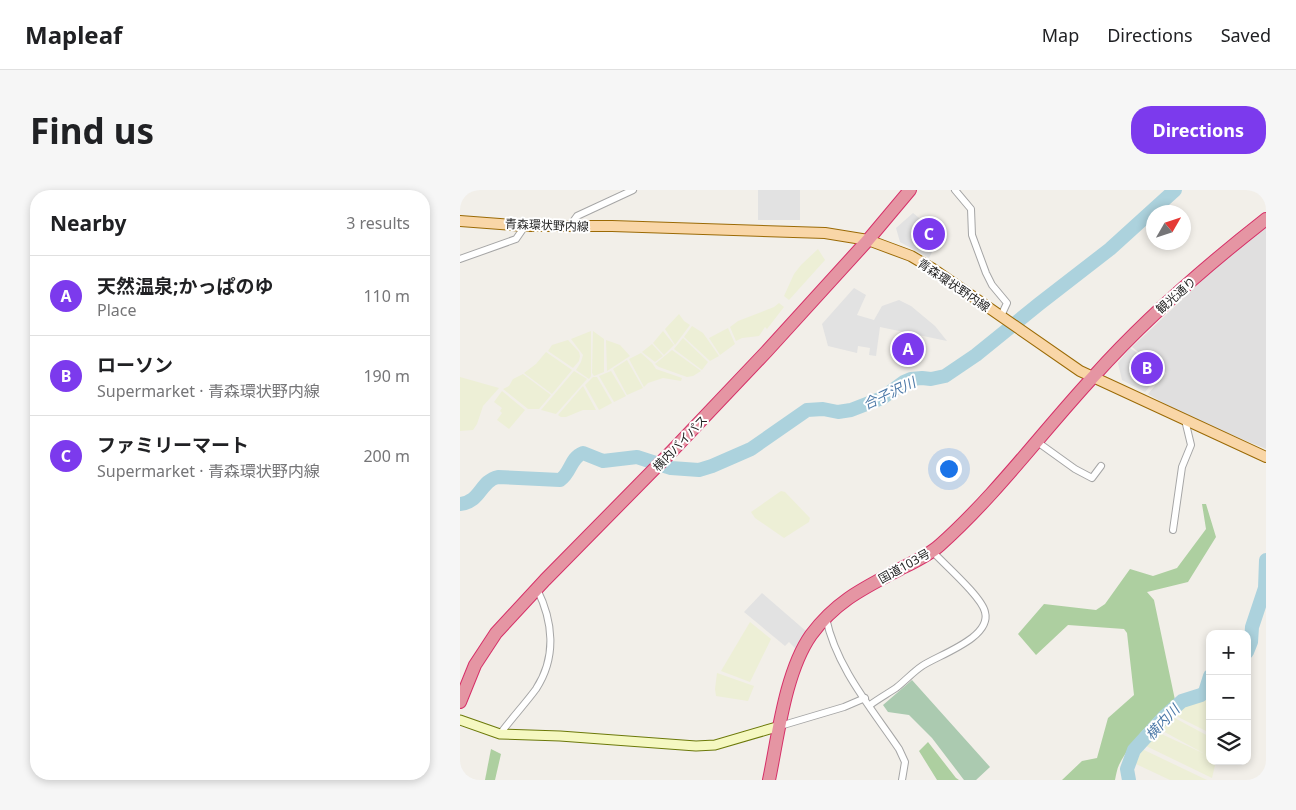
<!DOCTYPE html>
<html lang="en">
<head>
<meta charset="utf-8">
<style>
	body { margin:0; font-family:"Noto Sans","Noto Sans JP",sans-serif; background:#f6f6f6; color:#202124 }
	.controls { position:absolute; right:15px; bottom:15px; display:grid; overflow:hidden; border-radius:10px; box-shadow:0 2px 8px #0003 }
	.controls button { width:45px; height:45px; display:grid; place-items:center; padding:0; border:0; border-bottom:1px solid #e0e0e0; background:#fff; color:#202124; font:25px sans-serif }
	.compass { position:absolute; left:686px; top:15px; width:45px; height:45px; border-radius:50%; background:#fff; box-shadow:0 2px 8px #0003; rotate:51deg }
	.you { position:absolute; left:488px; top:278px; width:18px; height:18px; margin:-12px; border:4px solid #fff; border-radius:50%; background:#1a73e8; box-shadow:0 0 0 8px #1a73e833 }
	.badge { display:grid; place-items:center; width:32px; height:32px; border-radius:50%; background:#7c3aed; color:#fff; font-size:16px; font-weight:700 }
	.pin { position:absolute; translate:-50% -50%; border:2px solid #fff; box-shadow:0 1px 5px #0006 }
	.list { margin:0; padding:0; list-style:none }
	h2 { display:flex; justify-content:space-between; align-items:center; height:65px; margin:0; padding:0 20px; font-size:21px }
	h2 small { font-size:16px; font-weight:400; color:#757577 }
	.list li { display:grid; grid-template-columns:32px 1fr auto; gap:15px; align-items:center; box-sizing:border-box; height:80px; padding:0 20px; border-top:1px solid #e0e0e0 }
	.list b { display:block; font-size:19px; white-space:nowrap }
	.list p { margin:0; font-size:16px; white-space:nowrap; color:#757577 }
	.list em { font-size:16px; font-style:normal; color:#757577 }
	.icon { flex:none; width:28px; height:28px; fill:none; stroke:currentColor; stroke-width:2; stroke-linecap:round; stroke-linejoin:round }
	.map { position:relative; flex:none; width:806px; height:590px; overflow:hidden; border-radius:20px }
	header { display:flex; align-items:center; gap:30px; box-sizing:border-box; height:70px; padding:0 25px; background:#fff; border-bottom:1px solid #e0e0e0 }
	header strong { font-size:24px }
	nav { display:flex; gap:28px; margin-inline-start:auto; font-size:18px }
	.intro { display:flex; align-items:center; justify-content:space-between; box-sizing:border-box; height:120px; padding:0 30px }
	h1 { margin:0; font-size:35px }
	.button { padding:12px 22px; border-radius:20px; background:#7c3aed; color:#fff; font-size:18px; font-weight:700 }
	main { display:flex; gap:30px; padding:0 30px }
	aside { flex:1; background:#fff; border-radius:20px; box-shadow:0 2px 8px #0003 }
	.map>svg:first-child { display:block }
	.residential { fill:#e0dfdf }
	.farmland { fill:#edefd6 }
	.forest { fill:#adcfa0 }
	.cemetery { fill:#abcab0 }
	.parking { fill:#e2e2e2 }
	.lines { fill:none; stroke-linecap:round; stroke-linejoin:round }
	.river { stroke:#acd2dd; stroke-width:14 }
	.street-casing { stroke:#a6a6a6; stroke-width:8 }
	.secondary-casing { stroke:#6c7909; stroke-width:11 }
	.primary-casing { stroke:#9b6a05; stroke-width:12 }
	.highway-casing { stroke:#d63068; stroke-width:14 }
	.street { stroke:#fff; stroke-width:6 }
	.secondary { stroke:#f5f8c1; stroke-width:9 }
	.primary { stroke:#f9d6a7; stroke-width:10 }
	.highway { stroke:#e595a3; stroke-width:12 }
	.labels { text-anchor:middle; dominant-baseline:central; stroke-width:4; stroke-linejoin:round; paint-order:stroke }
	.street-label { font-size:12px; fill:#222; stroke:#fff }
	.water-label { font-size:14px; font-style:italic; fill:#4d7aa8; stroke:#fff }
</style>
</head>
<body>
<header>
<strong>Mapleaf</strong>
<nav><a>Map</a><a>Directions</a><a>Saved</a></nav>
</header>
<div class="intro"><h1>Find us</h1><a class="button">Directions</a></div>
<main>
<aside>
<h2>Nearby<small>3 results</small></h2>
<ul class="list">
<li><span class="badge">A</span><div><b>天然温泉;かっぱのゆ</b><p>Place</p></div><em>110 m</em></li>
<li><span class="badge">B</span><div><b>ローソン</b><p>Supermarket · 青森環状野内線</p></div><em>190 m</em></li>
<li><span class="badge">C</span><div><b>ファミリーマート</b><p>Supermarket · 青森環状野内線</p></div><em>200 m</em></li>
</ul>
</aside>
<div class="map">
<svg width="806" height="590" viewBox="0 0 806 590">
	<rect width="100%" height="100%" fill="#f2efe9"/>
	<!-- residential -->
	<path class="residential" d="M806,37V259L728,227L688,204L706,183L672,157L779,56Z"/>
	<!-- farmland -->
	<g class="farmland">
		<path d="M358,59L365,70L329,110L324,106L334,84L341,75Z"/>
		<path d="M319,113L324,117L307,139L305,137L299,146L282,148L276,151L270,137L278,131L314,117Z"/>
		<path d="M219,124L224,131L230,135L215,155L205,139Z"/>
		<path d="M232,136L243,143L259,166L250,171L224,147Z"/>
		<path d="M268,138L275,154L260,165L249,148Z"/>
		<path d="M131,141V186L129,189L116,180L121,172L123,165L111,149Z"/>
		<path d="M133,141L144,149V182L134,186L132,183Z"/>
		<path d="M203,141L214,155L204,165L193,153Z"/>
		<path d="M223,148L248,172L242,180L214,159Z"/>
		<path d="M108,150L119,162L120,166L119,171L113,178L88,161L92,155Z"/>
		<path d="M146,150L160,155L170,166L147,181Z"/>
		<path d="M192,154L203,166L195,172L182,162Z"/>
		<path d="M212,160L241,181L233,186L227,187L199,177L195,174Z"/>
		<path d="M86,162L112,180L92,204L64,183L76,174Z"/>
		<path d="M181,163L192,173L196,179L222,188L221,191L203,188L188,193L184,197L169,169Z"/>
		<path d="M167,170L183,198L167,205L153,179Z"/>
		<path d="M114,181L127,189L96,224L81,220Z"/>
		<path d="M151,181L166,206L154,212L139,186Z"/>
		<path d="M63,184L91,205L79,219H68L43,199L49,196L53,189Z"/>
		<path d="M0,187L39,198L23,216L17,234L13,240L0,241Z"/>
		<path d="M133,187H137L152,213L139,220L125,195Z"/>
		<path d="M123,196L136,220H123L106,227H101L98,225Z"/>
		<path d="M42,201L65,220L49,239L37,230L42,223L40,221L42,218L34,212Z"/>
		<path d="M321,301L325,302L350,328L349,332L324,348L295,328L291,322Z"/>
		<path d="M290,432L311,449L290,492L261,481Z"/>
		<path d="M257,483L294,496L288,511L256,506L255,499Z"/>
		<path d="M750,507V543L714,525L721,517Z"/>
		<path d="M711,526L750,547V571H756L752,588L686,556L697,542L745,564L699,539Z"/>
		<path d="M682,559L747,590H710L676,574Z"/>
	</g>
	<!-- forest -->
	<g class="forest">
		<path d="M742,314H746L756,347L728,392L687,402L694,410L715,510C695,524 670,553 659,575C657,579 656,585 655,590H602L622,571L637,568L648,528L674,505L667,443L664,439L608,435L576,465L558,444L584,414L636,420L645,414L670,379L693,386L717,378L746,339Z"/>
		<path d="M468,552L496,588L499,590H477L459,561Z"/>
		<path d="M31,559L41,564L35,590H25Z"/>
	</g>
	<!-- cemetery -->
	<path class="cemetery" d="M452,490L530,577L516,590H504L472,548L449,525L428,522L423,515Z"/>
	<!-- parking -->
	<g class="parking">
		<rect x="298" y="0" width="42" height="30"/>
		<path d="M453,23L463,31L455,46L475,56L469,68L440,52L436,38Z"/>
		<path d="M394,98L406,105L397,125L414,130L422,116L439,110L451,116L475,136L487,151L420,137L416,166L409,165L410,158L398,156L397,163L368,156L362,134Z"/>
		<path d="M670,158L683,167L674,178L693,192L685,202L662,190L658,173Z"/>
		<path d="M302,403L347,442L336,459L329,452L325,456L284,422Z"/>
	</g>
	<g class="lines">
		<!-- river -->
		<g class="river">
			<path d="M0,314C21,312 20,291 38,287L100,290C111,283 110,268 123,263L143,271L177,267L211,278L239,280L252,276L291,259L347,220L363,219L378,222L391,220L422,208L444,192L451,189L462,188L471,189L485,186L516,165L579,114L650,59L715,0"/>
			<path d="M787,462L791,452L792,437L805,398L806,370"/>
			<path d="M669,590L667,579L674,560L705,526L722,511L741,505L745,502L750,486"/>
		</g>
		<defs>
			<g id="street">
				<path d="M495,0L511,19L512,45L526,83L532,95L547,113L541,126"/>
				<path d="M109,37L117,26L173,0"/>
				<path d="M0,69L56,49L65,36"/>
				<path d="M576,251L615,279L632,288L641,276"/>
				<path d="M713,340L722,277L731,255L725,230"/>
				<path d="M366,428C376,477 412,519 439,559L445,572L442,590"/>
				<path d="M410,515C418,509 427,504 436,498C445,491 453,482 462,476C478,465 532,448 525,422C522,407 484,374 472,361"/>
				<path d="M320,536L384,517L405,508"/>
				<path d="M40,544C51,529 65,514 76,499C97,467 93,431 77,399"/>
			</g>
			<path id="secondary" d="M0,530L40,544L100,546L236,556L255,555L320,536"/>
			<path id="primary" d="M0,31L65,36H152L365,43L408,50L451,66L473,79L620,181L806,267"/>
			<g id="highway">
				<path d="M0,512L15,475L36,443L85,390L213,260L306,162L408,50L450,0"/>
				<path d="M309,590C318,547 325,482 351,445C376,411 404,398 440,379C454,372 469,365 480,355C537,304 582,242 634,186C685,129 746,76 806,29"/>
			</g>
		</defs>
		<!-- street casing -->
		<use href="#street" class="street-casing"/>
		<!-- secondary casing -->
		<use href="#secondary" class="secondary-casing"/>
		<!-- primary casing -->
		<use href="#primary" class="primary-casing"/>
		<!-- highway casing -->
		<use href="#highway" class="highway-casing"/>
		<!-- street -->
		<use href="#street" class="street"/>
		<!-- secondary -->
		<use href="#secondary" class="secondary"/>
		<!-- primary -->
		<use href="#primary" class="primary"/>
		<!-- highway -->
		<use href="#highway" class="highway"/>
	</g>
	<g class="labels">
		<!-- street labels -->
		<g class="street-label">
			<text transform="translate(87 35) rotate(2)">青森環状野内線</text>
			<text transform="translate(494 95) rotate(34)">青森環状野内線</text>
			<text transform="translate(716 105) rotate(-41)">観光通り</text>
			<text transform="translate(220 253) rotate(-46)">横内バイパス</text>
			<text transform="translate(444 376) rotate(-29)">国道103号</text>
		</g>
		<!-- water labels -->
		<g class="water-label">
			<text transform="translate(429 203) rotate(-25)">合子沢川</text>
			<text transform="translate(702 532) rotate(-47)">横内川</text>
		</g>
	</g>
</svg>
<div class="controls">
<button>+</button>
<button>−</button>
<button><svg class="icon" aria-label="layers" viewBox="0 0 24 24"><path d="M12 4l9 5-9 5-9-5zM3 14l9 5 9-5"/></svg></button>
</div>
<svg class="compass" viewBox="-18 -18 36 36"><path d="M0-13l5 13h-10z" fill="#e53935"/><path d="M0 13l5-13h-10z" fill="#757577"/></svg>
<div class="you"></div>
<div class="pin badge" style="left:448px;top:159px">A</div>
<div class="pin badge" style="left:687px;top:178px">B</div>
<div class="pin badge" style="left:469px;top:44px">C</div>
</div>
</main>
</body>
</html>
